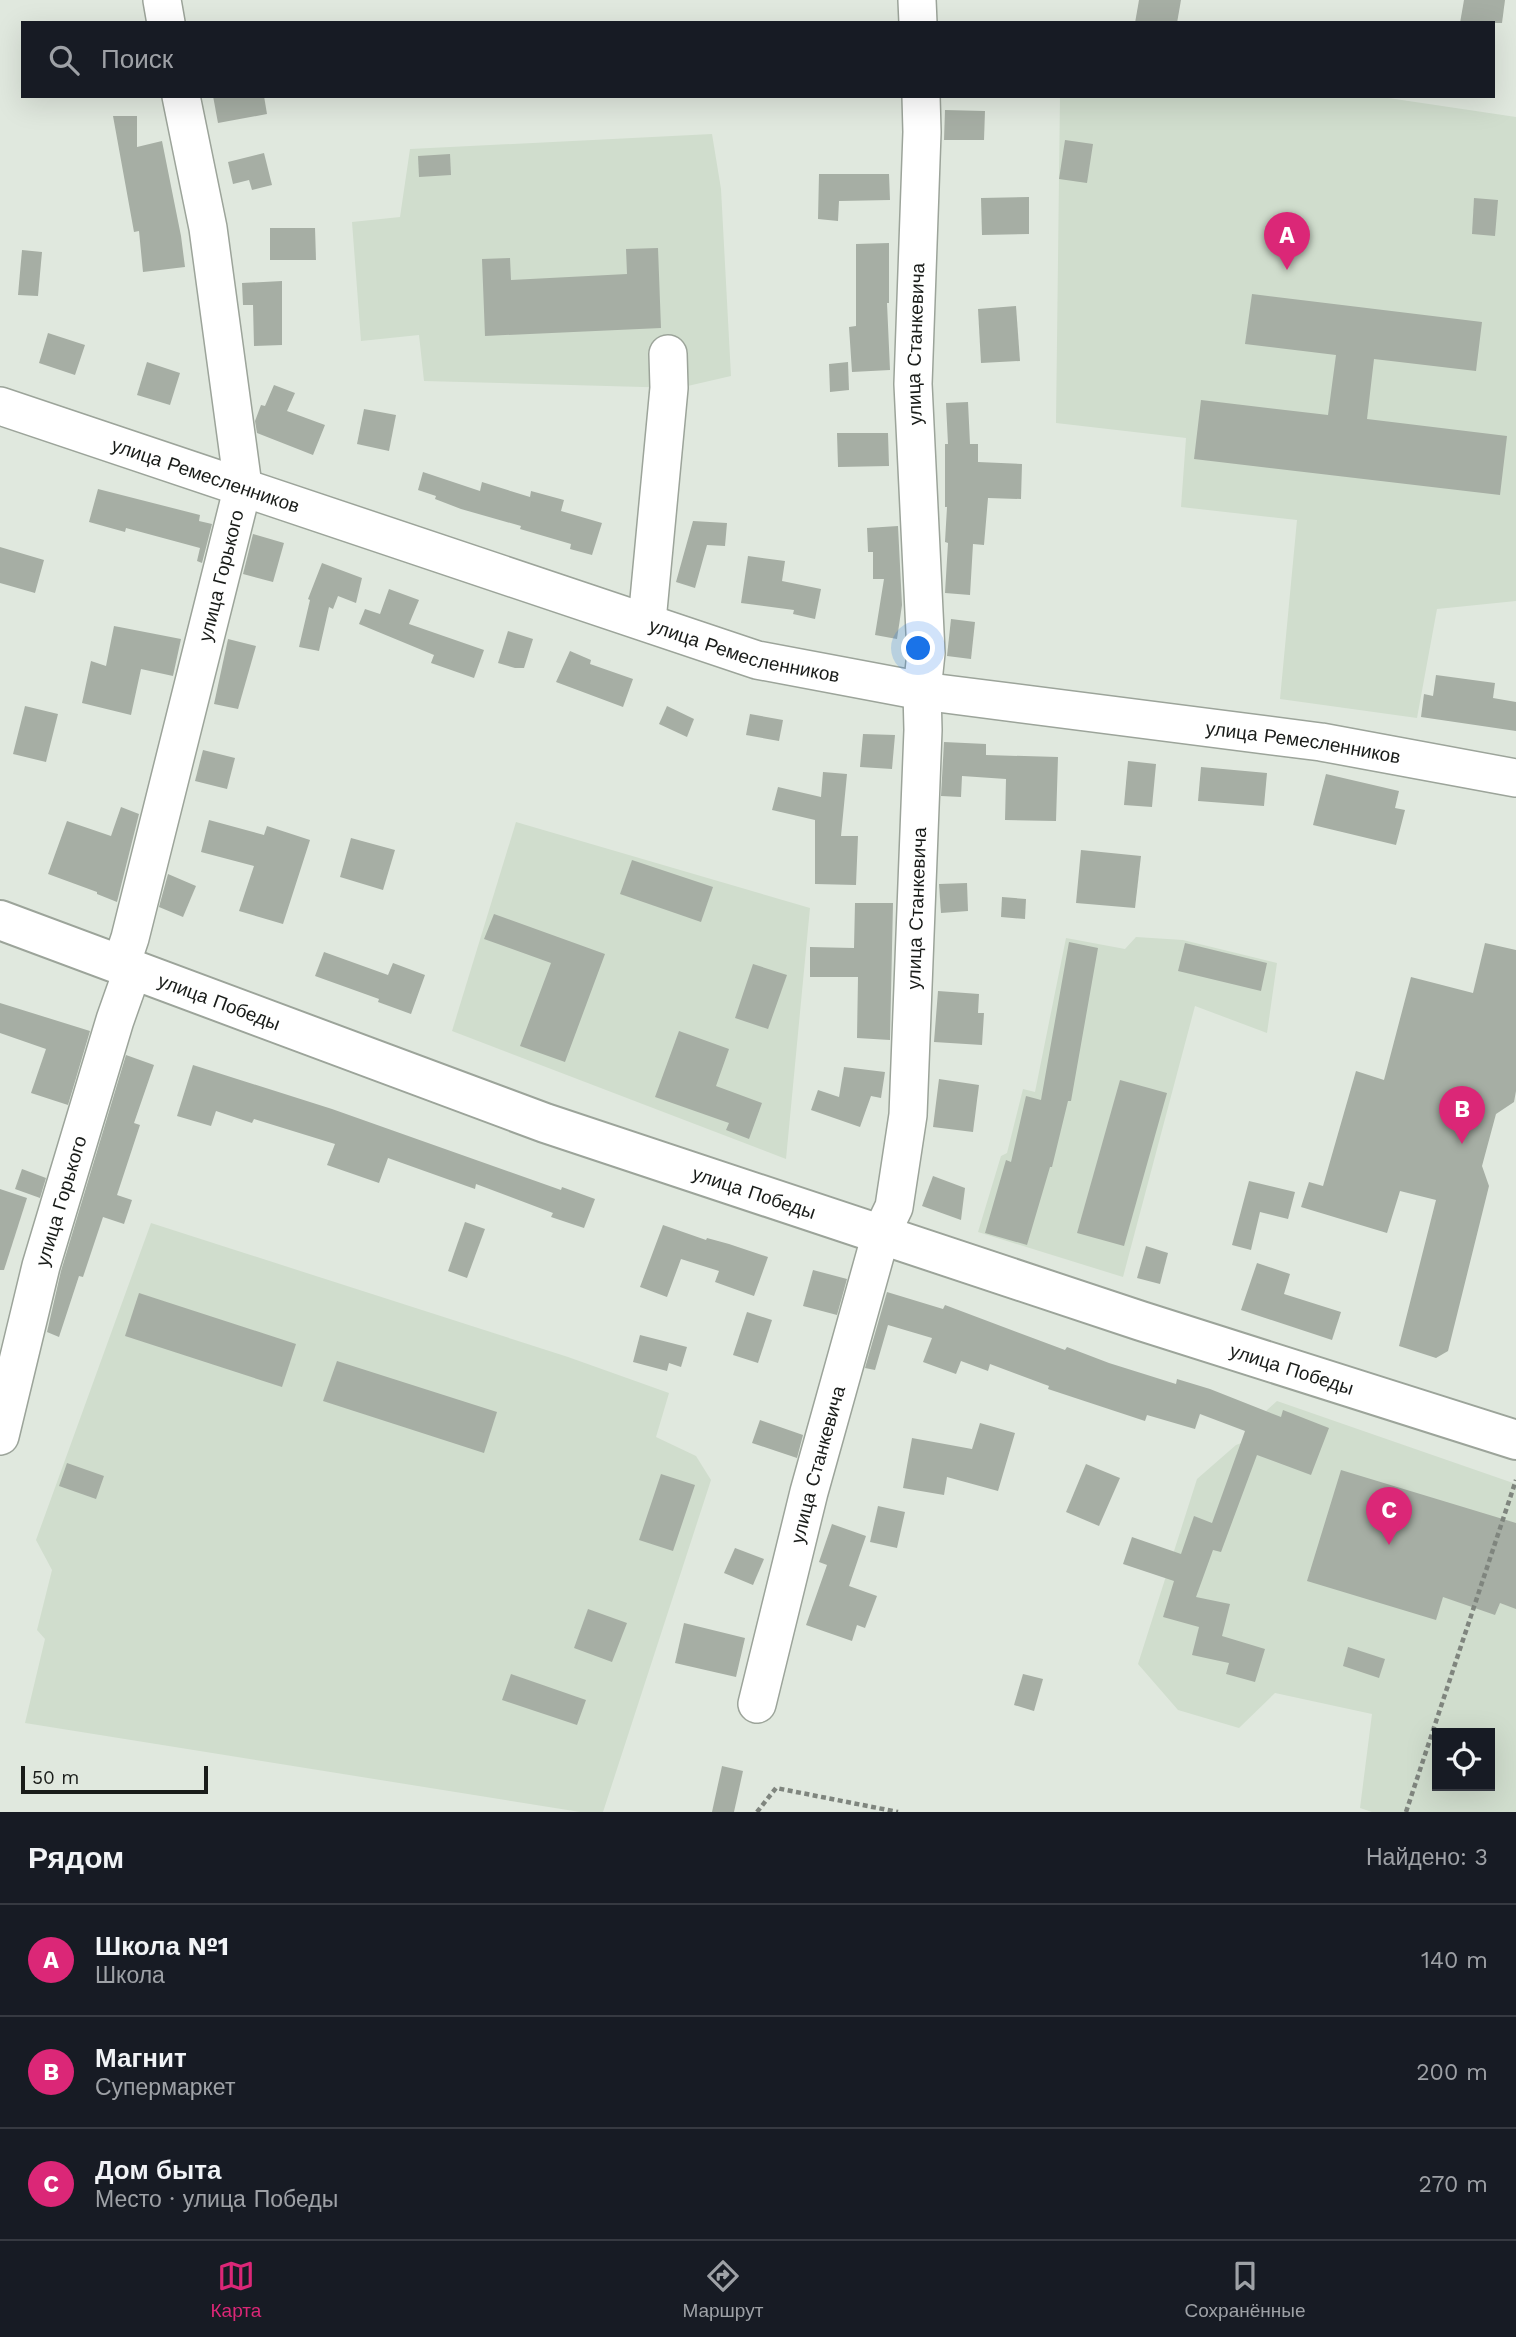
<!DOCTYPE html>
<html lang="ru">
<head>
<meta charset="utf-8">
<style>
	body { margin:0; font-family:"Work Sans",sans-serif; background:#20242c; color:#f1f3f6 }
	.controls { position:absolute; right:21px; bottom:21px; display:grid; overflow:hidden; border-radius:0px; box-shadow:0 7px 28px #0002 }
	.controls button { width:63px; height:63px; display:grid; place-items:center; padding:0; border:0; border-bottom:2px solid #363941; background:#171b24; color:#f1f3f6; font:35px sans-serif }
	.scale { position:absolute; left:21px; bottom:18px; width:187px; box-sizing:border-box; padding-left:7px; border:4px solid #191c19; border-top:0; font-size:19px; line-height:24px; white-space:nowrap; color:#191c19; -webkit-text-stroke:5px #e0e8de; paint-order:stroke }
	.you { position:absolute; left:919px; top:649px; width:24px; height:24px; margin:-18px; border:5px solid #fff; border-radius:50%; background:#1a73e8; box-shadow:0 0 0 10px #1a73e833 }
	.badge { display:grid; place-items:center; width:46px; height:46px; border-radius:50%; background:#db2777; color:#fff; font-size:23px; font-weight:700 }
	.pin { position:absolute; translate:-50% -58px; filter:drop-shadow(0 2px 4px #0008) }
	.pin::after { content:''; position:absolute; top:37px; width:24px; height:21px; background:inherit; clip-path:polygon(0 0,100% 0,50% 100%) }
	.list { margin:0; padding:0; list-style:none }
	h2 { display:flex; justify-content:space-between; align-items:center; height:91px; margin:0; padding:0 28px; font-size:30px }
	h2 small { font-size:23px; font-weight:400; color:#9ea1a6 }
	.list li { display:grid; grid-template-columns:46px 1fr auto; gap:21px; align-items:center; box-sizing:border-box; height:112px; padding:0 28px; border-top:2px solid #363941 }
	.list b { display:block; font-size:26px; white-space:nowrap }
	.list p { margin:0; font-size:23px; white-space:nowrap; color:#9ea1a6 }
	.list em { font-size:23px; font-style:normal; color:#9ea1a6 }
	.icon { flex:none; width:38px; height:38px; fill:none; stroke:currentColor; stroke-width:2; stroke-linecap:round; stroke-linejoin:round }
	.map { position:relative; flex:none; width:1516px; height:1812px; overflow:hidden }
	.search { position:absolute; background:#171b24; box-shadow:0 7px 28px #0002; left:21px; right:21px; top:21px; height:77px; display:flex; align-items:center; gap:18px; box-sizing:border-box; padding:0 24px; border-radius:0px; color:#9ea1a6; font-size:26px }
	.sheet { height:427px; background:#171b24 }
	nav { display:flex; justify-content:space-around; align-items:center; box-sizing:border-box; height:98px; border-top:2px solid #363941; background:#171b24; font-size:19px; color:#9ea1a6 }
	nav a { display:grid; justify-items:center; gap:4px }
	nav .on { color:#db2777 }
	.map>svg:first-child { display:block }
	.built { fill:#d0ddcd; fill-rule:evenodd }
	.building { fill:#a6aea4 }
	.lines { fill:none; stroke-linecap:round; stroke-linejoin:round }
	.minor-casing { stroke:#9ca49a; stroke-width:40 }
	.major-casing { stroke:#9ca49a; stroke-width:42 }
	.path { stroke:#7f857e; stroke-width:4.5; stroke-dasharray:5 3.5; stroke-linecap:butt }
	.minor { stroke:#fff; stroke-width:37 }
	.major { stroke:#fff; stroke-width:38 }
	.labels { text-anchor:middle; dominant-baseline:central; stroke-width:5; stroke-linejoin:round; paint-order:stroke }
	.street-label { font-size:19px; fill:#191c19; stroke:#e0e8de }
</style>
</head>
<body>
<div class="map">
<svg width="1516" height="1812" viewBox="0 0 1516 1812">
	<rect width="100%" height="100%" fill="#e0e8de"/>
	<!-- built -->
	<g class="built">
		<path d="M1060,96H1375L1516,117V601L1437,609L1417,718L1280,699L1297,520L1181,507L1186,438L1056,423Z"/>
		<path d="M712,134L721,189L731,376L679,388L424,381L419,335L361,341L352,222L400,217L410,149Z"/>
		<path d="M516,822L810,908L786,1159L452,1031Z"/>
		<path d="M1136,937L1183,940L1277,963L1267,1033L1195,1006L1123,1277L978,1232L1001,1156L1007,1153L1023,1089L1035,1092L1066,938L1125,949Z"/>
		<path d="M151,1223L568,1357L669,1393L656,1437L696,1456L711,1480L603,1812H580L25,1723L45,1639L37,1630L52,1570L36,1540Z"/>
		<path d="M1277,1401L1516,1484V1812H1372L1360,1808L1372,1714L1275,1693L1239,1728L1178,1710L1138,1664L1197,1479L1236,1445L1253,1439L1267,1410ZM1437,1733H1490V1786H1437Z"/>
	</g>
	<!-- building -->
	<g class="building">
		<path d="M1139,0H1181L1177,23H1135Z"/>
		<path d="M1464,0H1505L1502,23H1460Z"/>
		<path d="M213,96H264L267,114L218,123Z"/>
		<path d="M945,110L985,111L984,140H944Z"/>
		<path d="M113,116H137V147L162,141L181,236L185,267L143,272L139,231L134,232Z"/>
		<path d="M1065,140L1093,144L1087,183L1059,179Z"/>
		<path d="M264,153L272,185L252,190L249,180L233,184L228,162Z"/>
		<path d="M450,154L451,175L419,177L418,156Z"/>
		<path d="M819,174H889L890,200L839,201L838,221L818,219Z"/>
		<path d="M1029,197V234L982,235L981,198Z"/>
		<path d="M1474,198L1498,200L1495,236L1472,234Z"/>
		<path d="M270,228H315L316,260H270Z"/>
		<path d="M889,243V303H887L890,370L852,372L849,327L856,326V244Z"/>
		<path d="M658,248L661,328L485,336L482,259L510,258L511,280L627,274L626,249Z"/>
		<path d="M22,250L42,252L38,296L18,295Z"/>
		<path d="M282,281V345L254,346L253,305H243L242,283Z"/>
		<path d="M1252,294L1482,322L1476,371L1374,359L1367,419L1507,436L1500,495L1194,459L1201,400L1328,415L1336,355L1245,344Z"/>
		<path d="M1016,306L1020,361L981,363L978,309Z"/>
		<path d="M48,333L85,345L75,375L39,363Z"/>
		<path d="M147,362L180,373L170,405L137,395Z"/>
		<path d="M848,362L849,390L830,392L829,364Z"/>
		<path d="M274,385L295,393L287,411L325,425L313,455L257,433L255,421L261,405L265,406Z"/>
		<path d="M968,402L970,444H978V462L1022,464L1021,499L988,498L984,545L973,544L970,595L945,593L948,543L945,542L947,507H945V444H948L946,403Z"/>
		<path d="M364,409L396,415L389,451L357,444Z"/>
		<path d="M837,433H888L889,466L838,467Z"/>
		<path d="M423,472L480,491L482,482L530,497L531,491L564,500L561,511L602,523L592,555L570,549L571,544L520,529L521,526L461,509L435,499L436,496L418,490Z"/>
		<path d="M98,489L200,515L199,521L212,524L202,563L197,561L200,548L126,528L125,532L89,522Z"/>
		<path d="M693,521L727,523L725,546L707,545L695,588L676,582Z"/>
		<path d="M898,526L902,605L897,639L875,635L884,579H873V552H868L867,528Z"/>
		<path d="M253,534L284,543L273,582L243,574Z"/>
		<path d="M0,547L44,560L35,593L0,583Z"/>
		<path d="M748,556L785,561L782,581L821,589L815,619L793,614L794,610L741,603Z"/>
		<path d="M322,563L362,578L356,603L338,596L333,609L329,607L319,651L299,647L310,600L308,599Z"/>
		<path d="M389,589L419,600L409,624L484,650L474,678L431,663L434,655L359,624L365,609L380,614Z"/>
		<path d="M951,619L975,622L971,659L947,656Z"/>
		<path d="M114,626L181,639L173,676L141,669L131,715L82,703L91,661L106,666Z"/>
		<path d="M508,631L533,639L524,668H515L498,663Z"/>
		<path d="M228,639L256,646L238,709L214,704Z"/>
		<path d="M570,651L591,660L590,664L633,679L623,707L556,682Z"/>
		<path d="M1436,675L1495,683L1493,698L1516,702V731L1421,717L1424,694L1433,696Z"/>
		<path d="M25,706L58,714L46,762L13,754Z"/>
		<path d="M667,706L694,719L687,737L659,724Z"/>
		<path d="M750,714L783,720L779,741L746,735Z"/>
		<path d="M863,734L895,735L892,769L860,767Z"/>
		<path d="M944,742L986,744V755L1058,757L1056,821L1005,820L1006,779L962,776L961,797L941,796Z"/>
		<path d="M203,750L235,758L227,789L195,781Z"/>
		<path d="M1128,761L1156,764L1152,807L1124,805Z"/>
		<path d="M1201,767L1267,773L1264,806L1198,801Z"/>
		<path d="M823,772L847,774L841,836H858L856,885L815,884V820L772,810L778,787L821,797Z"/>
		<path d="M1326,774L1399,791L1395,808L1405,810L1396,845L1313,825Z"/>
		<path d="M121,807L139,814L117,902L97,894V892L48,874L67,821L111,836Z"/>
		<path d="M209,820L264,835L267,826L310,840L283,924L239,911L254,866L201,852Z"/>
		<path d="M351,838L395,850L383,890L340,877Z"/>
		<path d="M1081,850L1141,856L1135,908L1076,903Z"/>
		<path d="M632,860L713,887L701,922L620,894Z"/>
		<path d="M168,874L196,886L183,917L159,907Z"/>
		<path d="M967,883L968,911L941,913L939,884Z"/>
		<path d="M1002,897L1026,899L1025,919L1001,917Z"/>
		<path d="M855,903H893L890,1040L857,1038L858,977H810V947L854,948Z"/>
		<path d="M494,914L605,954L565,1062L520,1046L551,963L484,939Z"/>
		<path d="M1069,942L1098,948L1071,1101H1068L1052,1167H1050L1027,1245L985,1233L1006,1160L1011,1162L1026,1096L1041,1100Z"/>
		<path d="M1185,943L1267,963L1261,991L1178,971Z"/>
		<path d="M1485,943L1516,950V1091L1514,1102L1496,1114L1482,1166L1489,1186L1448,1351L1436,1358L1399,1346L1436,1200L1400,1191L1387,1233L1301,1207L1309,1182L1323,1186L1356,1071L1384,1080L1411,977L1473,993Z"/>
		<path d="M324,952L388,975L393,963L425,975L411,1014L378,1002L379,999L315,976Z"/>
		<path d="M753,964L787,975L768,1029L735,1018Z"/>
		<path d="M938,991L979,994L978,1013H984L982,1045L934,1042Z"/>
		<path d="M0,1003L90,1031L68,1105L31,1093L46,1049L0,1033Z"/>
		<path d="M679,1031L729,1049L716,1086L762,1103L749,1139L726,1130L729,1123L655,1097Z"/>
		<path d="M126,1055L154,1065L134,1123L140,1125L117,1195L132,1200L124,1224L103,1217L83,1277L79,1276L59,1337L47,1332L61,1271Z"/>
		<path d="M193,1065L332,1109L561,1190L562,1187L595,1199L584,1228L551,1217L553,1213L476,1184L475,1189L388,1158L379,1183L327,1165L335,1144L254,1119L252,1123L216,1111L211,1126L177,1116Z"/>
		<path d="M844,1067L885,1072L881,1098L871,1096L860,1127L811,1110L818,1090L839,1097Z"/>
		<path d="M939,1079L979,1085L973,1132L933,1127Z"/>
		<path d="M1120,1080L1167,1093L1124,1246L1077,1233Z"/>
		<path d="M22,1169L46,1178L40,1198L15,1189Z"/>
		<path d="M933,1176L965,1188L961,1220L922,1206Z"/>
		<path d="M1249,1181L1295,1192L1288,1219L1260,1212L1251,1250L1232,1245Z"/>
		<path d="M0,1189L27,1198L4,1270H0Z"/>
		<path d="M465,1222L485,1229L467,1278L448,1271Z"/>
		<path d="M663,1225L706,1240L707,1238L729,1244L768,1257L754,1296L715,1282L719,1271L681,1259L667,1297L640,1287Z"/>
		<path d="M1146,1246L1168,1253L1160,1284L1137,1278Z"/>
		<path d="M1257,1263L1290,1274L1284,1294L1341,1312L1332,1340L1241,1310Z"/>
		<path d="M813,1270L847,1279L837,1315L803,1306Z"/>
		<path d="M887,1292L943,1309L945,1305L1065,1350L1067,1347L1109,1363L1176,1384L1177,1379L1210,1389L1281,1417L1283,1410L1329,1428L1311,1475L1257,1455L1221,1552L1213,1550L1196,1597L1230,1604L1222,1636L1265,1649L1255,1682L1226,1674L1229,1663L1192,1655L1199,1627L1163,1617L1174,1581L1123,1564L1132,1537L1181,1554L1194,1516L1212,1523L1245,1431L1200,1414L1195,1429L1147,1415L1145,1421L1048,1389L1049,1386L990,1364L988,1371L961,1361L956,1374L923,1362L932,1338L888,1325L875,1370L865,1368Z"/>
		<path d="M139,1293L296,1344L282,1387L125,1336Z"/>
		<path d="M747,1312L772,1320L758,1363L733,1355Z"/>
		<path d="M640,1335L687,1347L681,1367L669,1363L667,1371L633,1362Z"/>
		<path d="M337,1361L497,1412L484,1453L323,1401Z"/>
		<path d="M760,1420L803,1435L797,1458L752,1443Z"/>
		<path d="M980,1423L1015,1433L998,1491L947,1477L944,1495L903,1488L912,1438L972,1449Z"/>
		<path d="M67,1463L104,1476L96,1499L59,1486Z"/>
		<path d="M1086,1464L1120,1478L1099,1526L1066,1512Z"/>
		<path d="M1341,1470L1516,1523V1609L1500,1603L1495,1615L1443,1597L1436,1620L1307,1581Z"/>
		<path d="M661,1474L695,1485L673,1551L639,1540Z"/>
		<path d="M878,1506L905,1512L897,1548L870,1542Z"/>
		<path d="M832,1524L866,1536L849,1586L877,1596L865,1628L857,1625L852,1641L806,1625L827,1565L819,1562Z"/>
		<path d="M735,1548L764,1559L753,1585L724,1573Z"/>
		<path d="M588,1609L627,1623L612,1662L574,1648Z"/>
		<path d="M684,1623L745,1638L736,1677L675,1663Z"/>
		<path d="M1348,1647L1385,1659L1379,1678L1343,1666Z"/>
		<path d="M511,1674L586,1700L577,1725L502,1700Z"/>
		<path d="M1023,1674L1043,1679L1034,1711L1014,1705Z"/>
		<path d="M722,1766L743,1771L734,1812H712Z"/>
	</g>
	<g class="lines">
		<defs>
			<g id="minor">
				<path d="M162,0L166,23"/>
				<path d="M917,0L918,23"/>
				<path id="s1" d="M0,406L757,660L922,691L1321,742L1516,778"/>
				<path d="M647,621L669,388L668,354"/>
				<path id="s2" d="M121,965L130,938L243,486L208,228L181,96"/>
				<path id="s3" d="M0,1436L41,1266L115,1020L133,969"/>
				<path id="s4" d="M757,1704L809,1492L881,1234L894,1207L908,1115L923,730L922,691L926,653L913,384L922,132L921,96"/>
			</g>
			<g id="major">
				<path id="s5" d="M0,920L545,1123L1141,1321L1516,1440"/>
			</g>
		</defs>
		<!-- minor casing -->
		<use href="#minor" class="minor-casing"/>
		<!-- major casing -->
		<use href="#major" class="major-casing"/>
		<!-- path -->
		<g class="path">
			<path d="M757,1812L776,1788L898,1812"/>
			<path d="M1406,1812L1516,1480"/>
		</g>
		<!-- minor -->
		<use href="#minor" class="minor"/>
		<!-- major -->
		<use href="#major" class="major"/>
	</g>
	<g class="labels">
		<!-- street labels -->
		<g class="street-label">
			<text stroke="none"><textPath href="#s4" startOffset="1381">улица Станкевича</textPath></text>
			<text stroke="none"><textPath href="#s1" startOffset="217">улица Ремесленников</textPath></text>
			<text stroke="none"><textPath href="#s2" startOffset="402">улица Горького</textPath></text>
			<text stroke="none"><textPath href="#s1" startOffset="784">улица Ремесленников</textPath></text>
			<text stroke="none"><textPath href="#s1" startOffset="1351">улица Ремесленников</textPath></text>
			<text stroke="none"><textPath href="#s4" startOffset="816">улица Станкевича</textPath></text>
			<text stroke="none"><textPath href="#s5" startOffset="234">улица Победы</textPath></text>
			<text stroke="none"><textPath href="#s5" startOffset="802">улица Победы</textPath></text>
			<text stroke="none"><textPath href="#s3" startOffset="243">улица Горького</textPath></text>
			<text stroke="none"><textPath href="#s5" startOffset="1368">улица Победы</textPath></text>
			<text stroke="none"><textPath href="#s4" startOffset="247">улица Станкевича</textPath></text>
		</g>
	</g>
</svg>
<div class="controls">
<button><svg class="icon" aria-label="locate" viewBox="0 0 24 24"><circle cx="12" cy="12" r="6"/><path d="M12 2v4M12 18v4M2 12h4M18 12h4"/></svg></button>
</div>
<div class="scale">50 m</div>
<div class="you"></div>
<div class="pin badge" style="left:1287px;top:270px">A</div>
<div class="pin badge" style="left:1462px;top:1144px">B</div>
<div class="pin badge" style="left:1389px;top:1545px">C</div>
<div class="search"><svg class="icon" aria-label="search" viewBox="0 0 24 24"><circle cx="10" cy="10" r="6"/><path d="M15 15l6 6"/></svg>Поиск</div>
</div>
<section class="sheet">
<h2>Рядом<small>Найдено: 3</small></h2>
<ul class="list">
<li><span class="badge">A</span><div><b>Школа №1</b><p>Школа</p></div><em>140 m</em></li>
<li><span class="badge">B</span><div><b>Магнит</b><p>Супермаркет</p></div><em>200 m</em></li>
<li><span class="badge">C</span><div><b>Дом быта</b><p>Место · улица Победы</p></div><em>270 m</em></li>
</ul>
</section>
<nav>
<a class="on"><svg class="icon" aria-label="map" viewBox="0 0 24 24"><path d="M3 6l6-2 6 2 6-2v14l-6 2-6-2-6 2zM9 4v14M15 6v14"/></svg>Карта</a>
<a><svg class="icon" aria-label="directions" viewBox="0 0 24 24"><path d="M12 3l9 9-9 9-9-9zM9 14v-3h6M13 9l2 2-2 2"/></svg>Маршрут</a>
<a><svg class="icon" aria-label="saved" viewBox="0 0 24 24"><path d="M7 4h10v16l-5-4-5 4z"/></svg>Сохранённые</a>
</nav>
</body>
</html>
